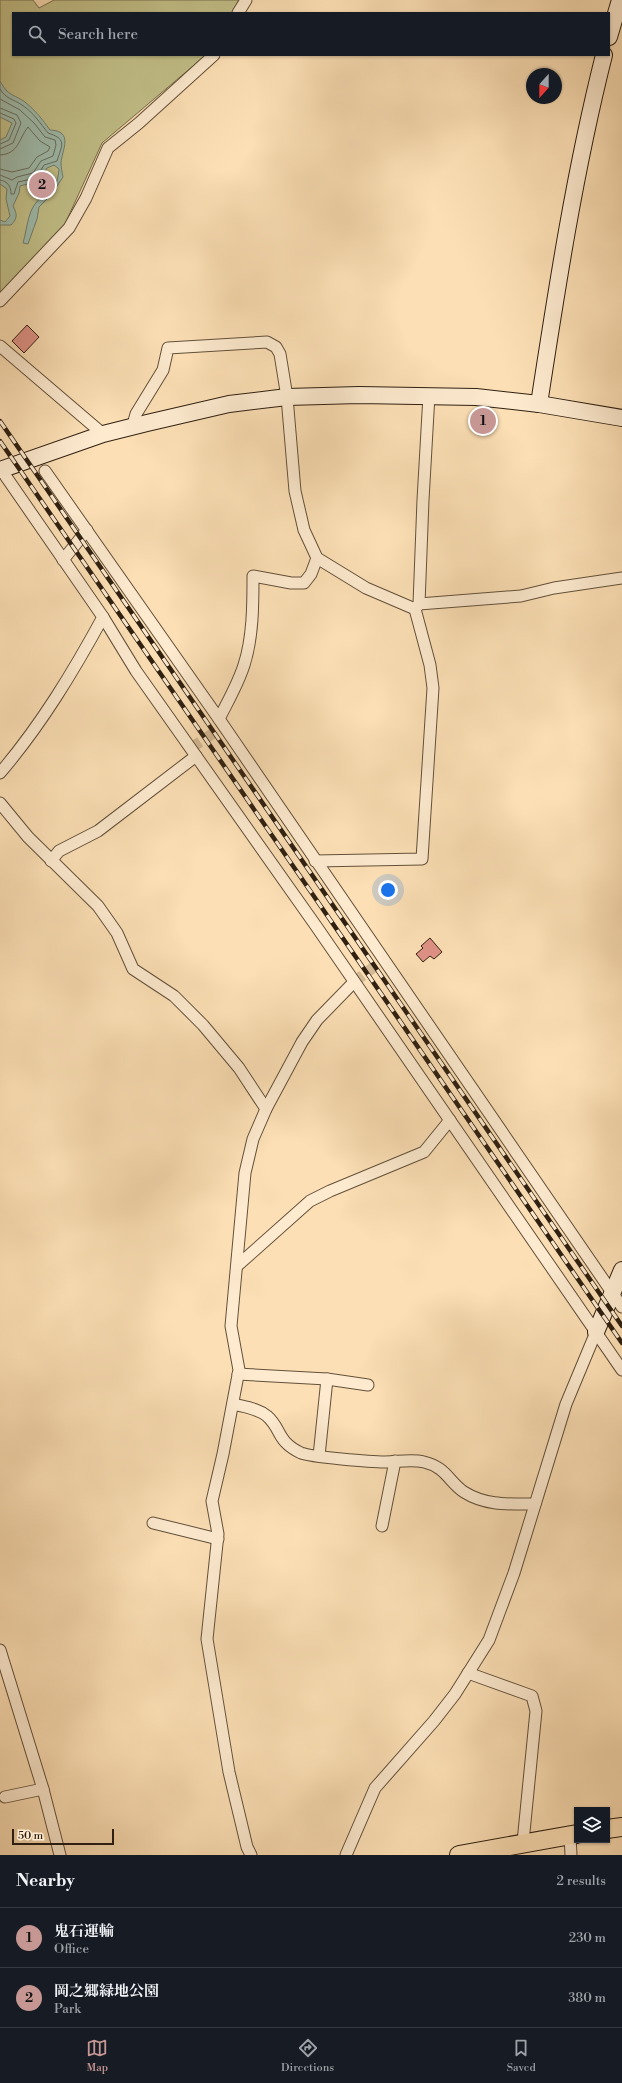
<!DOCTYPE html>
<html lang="en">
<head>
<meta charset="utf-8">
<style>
	body { margin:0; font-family:"Libre Bodoni","Noto Serif JP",serif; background:#242831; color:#f1f3f6 }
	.controls { position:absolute; right:12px; bottom:12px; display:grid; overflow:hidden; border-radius:0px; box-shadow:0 1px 3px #0004 }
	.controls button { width:36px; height:36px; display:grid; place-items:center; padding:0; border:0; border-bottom:1px solid #363941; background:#171b24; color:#f1f3f6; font:20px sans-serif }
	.compass { position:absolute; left:526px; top:68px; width:36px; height:36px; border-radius:50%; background:#171b24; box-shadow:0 1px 3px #0004; rotate:201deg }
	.scale { position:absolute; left:12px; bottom:10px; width:102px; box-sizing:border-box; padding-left:4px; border:2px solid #2f2011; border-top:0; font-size:11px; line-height:14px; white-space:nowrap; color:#2f2011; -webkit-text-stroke:3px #fdeacf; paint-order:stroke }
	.you { position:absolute; left:388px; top:890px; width:14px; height:14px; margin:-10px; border:3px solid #fff; border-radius:50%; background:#1a73e8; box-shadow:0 0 0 6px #1a73e833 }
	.badge { display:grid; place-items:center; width:26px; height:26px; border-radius:50%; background:#c59692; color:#111; font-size:13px; font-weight:700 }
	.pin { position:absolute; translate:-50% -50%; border:2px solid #fff; box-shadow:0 1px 4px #0006 }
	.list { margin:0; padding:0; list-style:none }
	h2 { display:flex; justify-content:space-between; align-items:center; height:52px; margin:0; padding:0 16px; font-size:17px }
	h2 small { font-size:13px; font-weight:400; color:#9ea1a6 }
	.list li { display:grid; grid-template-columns:26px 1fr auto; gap:12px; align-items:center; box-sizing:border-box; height:60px; padding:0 16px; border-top:1px solid #363941 }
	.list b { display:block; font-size:15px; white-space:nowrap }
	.list p { margin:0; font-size:13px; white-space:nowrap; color:#9ea1a6 }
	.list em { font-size:13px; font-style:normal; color:#9ea1a6 }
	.icon { flex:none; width:22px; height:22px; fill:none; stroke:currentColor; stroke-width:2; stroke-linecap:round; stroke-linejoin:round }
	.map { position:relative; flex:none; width:622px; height:1855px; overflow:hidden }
	.search { position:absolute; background:#171b24; box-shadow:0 1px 3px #0004; left:12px; right:12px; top:12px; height:44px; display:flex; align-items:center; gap:10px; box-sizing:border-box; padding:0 14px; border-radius:0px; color:#9ea1a6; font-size:15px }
	.sheet { height:172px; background:#171b24 }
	nav { display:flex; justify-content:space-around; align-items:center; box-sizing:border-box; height:56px; border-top:1px solid #363941; background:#171b24; font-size:11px; color:#9ea1a6 }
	nav a { display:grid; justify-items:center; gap:2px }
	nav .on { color:#c59692 }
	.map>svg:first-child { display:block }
	.green { fill:#c3c18a; stroke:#79704e }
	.water { fill:#9fbdae; stroke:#727e6f }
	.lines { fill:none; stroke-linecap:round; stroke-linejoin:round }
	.shore { stroke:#676e60; stroke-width:1 }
	.building { fill:#e19388; stroke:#2f2011 }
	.street-tunnel { stroke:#d3b994; stroke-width:11; stroke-dasharray:11 5.5; stroke-linecap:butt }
	.street-casing { stroke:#62503a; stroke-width:13 }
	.secondary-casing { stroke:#2f2011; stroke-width:18 }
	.primary-casing { stroke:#2f2011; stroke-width:20 }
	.street { stroke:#fdeacf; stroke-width:11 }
	.secondary { stroke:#fdeacf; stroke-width:16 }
	.primary { stroke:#fcdfb5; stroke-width:18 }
	.rail-casing { stroke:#2f2011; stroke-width:4.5 }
	.rail { stroke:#fdeacf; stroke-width:3; stroke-dasharray:9; stroke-linecap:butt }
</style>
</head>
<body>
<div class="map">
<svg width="622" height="1855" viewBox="0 0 622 1855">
	<rect width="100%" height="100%" fill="#fcdfb5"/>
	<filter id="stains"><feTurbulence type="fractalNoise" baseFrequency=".005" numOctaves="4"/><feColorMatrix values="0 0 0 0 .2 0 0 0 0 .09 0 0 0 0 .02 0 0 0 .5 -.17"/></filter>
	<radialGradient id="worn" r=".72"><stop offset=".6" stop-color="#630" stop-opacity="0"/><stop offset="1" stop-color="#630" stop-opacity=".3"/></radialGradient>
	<!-- green -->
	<path class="green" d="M0,0H33L39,8L54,0H239L232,13H13V55H206L102,143L64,226L0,294Z"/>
	<!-- water -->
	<path class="water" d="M0,81C9,97 12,93 25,102C35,110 43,120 50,130C74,131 62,150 61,163C61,167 62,172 63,177L51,195L39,207L37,219L28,244L23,243C26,233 27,221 31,211C41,189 57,198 59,169L54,165L47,168L39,181L20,186L19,193L13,206C17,214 18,218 11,225H0V220L5,222L10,216L6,199L7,189L0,184V140L6,137L12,123L0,117Z"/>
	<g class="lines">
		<!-- shore -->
		<g class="shore">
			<path d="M0,89C6,99 13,99 22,105C33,112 40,123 48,133C66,139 63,143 57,161L44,165L36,178L18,182L14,194H11C11,187 8,181 0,180"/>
			<path d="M0,99L20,110L34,123L45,137L55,140L56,145L53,156L41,161L33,173L17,177L12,180L0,175"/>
			<path d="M0,108L17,115L21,123L13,143L0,149"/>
			<path d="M0,113L14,119L16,123L9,140L0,144"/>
			<path d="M0,155C19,154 19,138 28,127L40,141L50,147L48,151L37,157L29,168L12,172L0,169"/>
		</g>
	</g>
	<!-- building -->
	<g class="building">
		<path d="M27,325L39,337L24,353L12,341Z"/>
		<path d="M430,938L442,952L434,959L430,956L423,962L416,954L423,948L421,946Z"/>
	</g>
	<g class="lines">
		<!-- street-tunnel -->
		<g class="street-tunnel">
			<path d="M191,748L224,726"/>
			<path d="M354,982L383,960"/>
		</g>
		<defs>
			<g id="street">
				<path d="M238,13L246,0"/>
				<path d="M0,301L69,228L86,198L108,148L139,123L214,55"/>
				<path d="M0,346L103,434"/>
				<path d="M132,428L136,414L163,370L168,348L267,342L276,347L280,354L287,397L295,491L304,530L317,558L366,588L415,609"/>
				<path d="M0,468L103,617L136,671L316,926L622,1370"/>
				<path d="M45,471L219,719L622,1307"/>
				<path d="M63,560L87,530"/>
				<path d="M419,604L521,596L554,588L622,578"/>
				<path d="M219,719C228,701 238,684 244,665C253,637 253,605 253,576L291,583H304L311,574L317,558"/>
				<path d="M0,773C41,725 73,672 103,617"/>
				<path d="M0,803L28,837L98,906L117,933L133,969L174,996L203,1025L239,1068L266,1109"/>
				<path d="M51,861L59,851L98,831L196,756"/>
				<path d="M315,861L422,859L433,688L430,665L415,609L419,604L423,500L429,395"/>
				<path d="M237,1266L310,1201L330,1191L424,1152L450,1120"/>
				<path d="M238,1374L327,1379L368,1385"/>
				<path d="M233,1404C244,1407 257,1408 267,1416C282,1429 276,1441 301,1453C311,1457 371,1462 385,1462C398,1462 411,1459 424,1462C446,1467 449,1482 464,1492C486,1506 510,1504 535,1504"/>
				<path d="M319,1456L327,1379"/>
				<path d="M153,1523L218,1539"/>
				<path d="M382,1526L395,1461"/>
				<path d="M0,1650L43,1789L60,1855"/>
				<path d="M468,1673L532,1696L536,1711L523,1842"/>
				<path d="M5,1797L43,1789"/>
				<path d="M570,1835L571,1855"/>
				<path d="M251,1855L247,1847L229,1772L207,1639L218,1534L212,1501L223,1454L239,1370L231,1326L245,1173L253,1139L266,1109L302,1042L317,1020L354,982"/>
				<path d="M346,1855L375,1788L434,1721L455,1694L489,1640L514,1573L566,1404L596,1332"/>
			</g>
			<g id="secondary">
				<path d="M609,37L620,0"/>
				<path d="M539,404C557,287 575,170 604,55"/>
				<path d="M0,470L103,434L147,423L229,404L287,397L359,395L476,397L539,404L622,418"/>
				<path d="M596,1332L622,1270"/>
			</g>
			<g id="primary">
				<path d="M607,1829L622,1827"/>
				<path d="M459,1855L577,1834"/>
			</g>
		</defs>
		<!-- street casing -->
		<use href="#street" class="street-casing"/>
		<!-- secondary casing -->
		<use href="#secondary" class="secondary-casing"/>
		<!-- primary casing -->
		<use href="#primary" class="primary-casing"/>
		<!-- street -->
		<use href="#street" class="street"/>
		<!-- secondary -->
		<use href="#secondary" class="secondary"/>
		<!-- primary -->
		<use href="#primary" class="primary"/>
		<defs>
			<g id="rail">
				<path d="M0,421L622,1326"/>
				<path d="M0,441L622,1343"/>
			</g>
		</defs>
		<!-- rail casing -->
		<use href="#rail" class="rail-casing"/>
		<!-- rail -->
		<use href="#rail" class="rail"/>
	</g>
	<rect width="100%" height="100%" filter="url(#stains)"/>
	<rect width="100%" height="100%" fill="url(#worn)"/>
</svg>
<div class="controls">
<button><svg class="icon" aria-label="layers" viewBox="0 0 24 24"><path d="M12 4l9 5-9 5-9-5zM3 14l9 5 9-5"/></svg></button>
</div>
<svg class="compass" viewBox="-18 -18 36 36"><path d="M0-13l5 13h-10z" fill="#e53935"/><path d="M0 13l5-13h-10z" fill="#9ea1a6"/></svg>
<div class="scale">50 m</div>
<div class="you"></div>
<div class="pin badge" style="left:483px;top:421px">1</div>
<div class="pin badge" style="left:42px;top:185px">2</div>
<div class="search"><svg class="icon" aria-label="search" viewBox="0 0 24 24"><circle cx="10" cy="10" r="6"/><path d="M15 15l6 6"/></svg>Search here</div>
</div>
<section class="sheet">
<h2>Nearby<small>2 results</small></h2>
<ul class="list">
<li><span class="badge">1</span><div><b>鬼石運輸</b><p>Office</p></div><em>230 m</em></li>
<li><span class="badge">2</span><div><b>岡之郷緑地公園</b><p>Park</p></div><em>380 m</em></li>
</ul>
</section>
<nav>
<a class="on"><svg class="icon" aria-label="map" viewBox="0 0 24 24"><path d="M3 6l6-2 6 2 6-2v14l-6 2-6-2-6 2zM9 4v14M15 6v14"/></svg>Map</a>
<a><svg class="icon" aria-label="directions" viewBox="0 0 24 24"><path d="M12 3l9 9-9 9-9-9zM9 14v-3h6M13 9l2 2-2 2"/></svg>Directions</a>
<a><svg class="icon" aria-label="saved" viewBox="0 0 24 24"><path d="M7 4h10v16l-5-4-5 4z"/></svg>Saved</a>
</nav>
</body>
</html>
